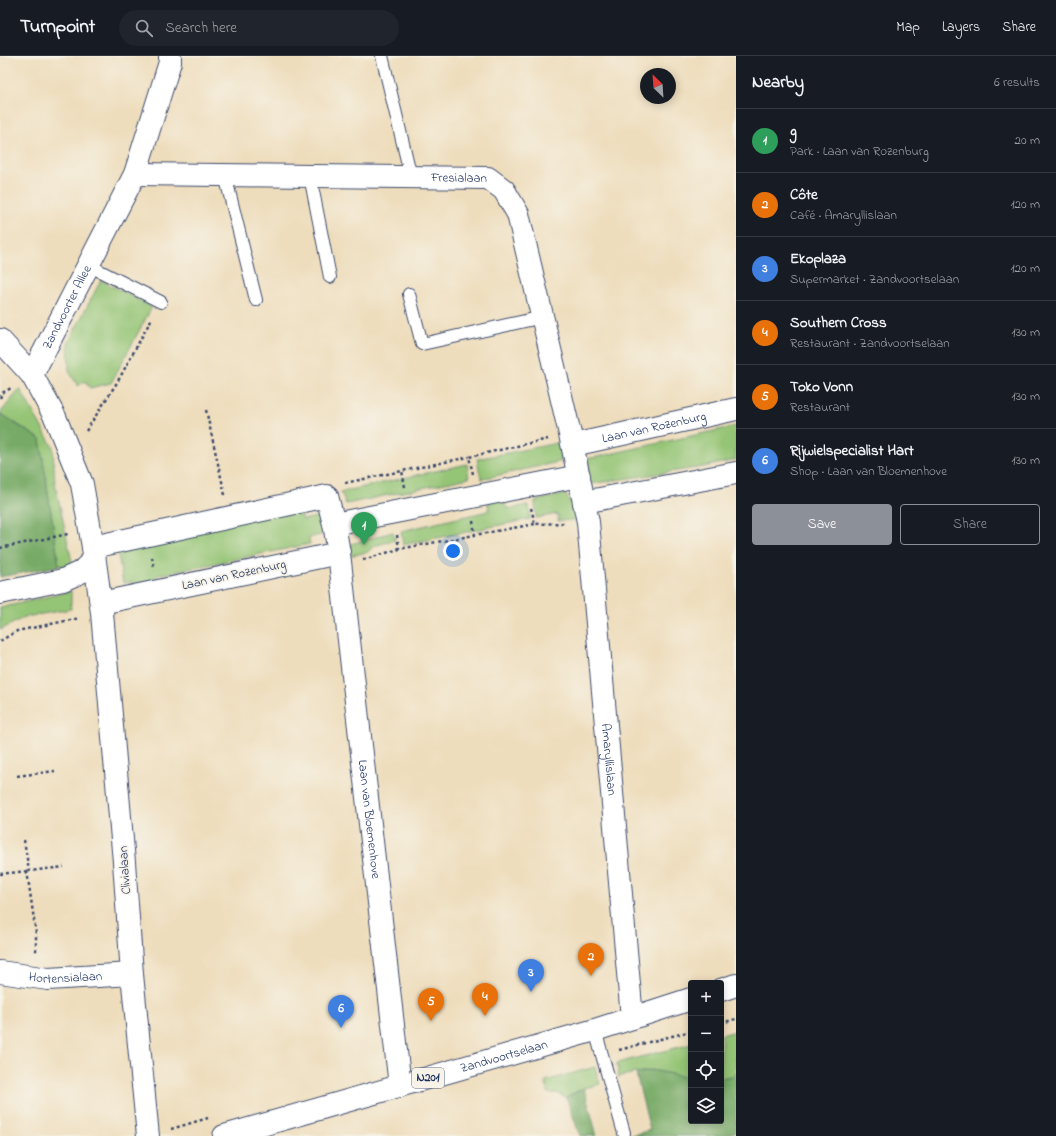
<!DOCTYPE html>
<html lang="en">
<head>
<meta charset="utf-8">
<style>
	body { margin:0; font-family:"Indie Flower",sans-serif; background:#20242c; color:#f1f3f6 }
	.controls { position:absolute; right:12px; bottom:12px; display:grid; overflow:hidden; border-radius:4px; box-shadow:0 2px 10px #0003 }
	.controls button { width:36px; height:36px; display:grid; place-items:center; padding:0; border:0; border-bottom:1px solid #363941; background:#171b24; color:#f1f3f6; font:20px sans-serif }
	.compass { position:absolute; left:640px; top:12px; width:36px; height:36px; border-radius:50%; background:#171b24; box-shadow:0 2px 10px #0003; rotate:335deg }
	.you { position:absolute; left:453px; top:495px; width:14px; height:14px; margin:-10px; border:3px solid #fff; border-radius:50%; background:#1a73e8; box-shadow:0 0 0 6px #1a73e833 }
	.badge { display:grid; place-items:center; width:26px; height:26px; border-radius:50%; background:#8c9099; color:#fff; font-size:13px; font-weight:700 }
	.pin { position:absolute; translate:-50% -33px; filter:drop-shadow(0 1px 2px #0008) }
	.pin::after { content:''; position:absolute; top:21px; width:14px; height:12px; background:inherit; clip-path:polygon(0 0,100% 0,50% 100%) }
	.list { margin:0; padding:0; list-style:none }
	h2 { display:flex; justify-content:space-between; align-items:center; height:52px; margin:0; padding:0 16px; font-size:17px }
	h2 small { font-size:13px; font-weight:400; color:#9ea1a6 }
	.list li { display:grid; grid-template-columns:26px 1fr auto; gap:12px; align-items:center; box-sizing:border-box; height:64px; padding:0 16px; border-top:1px solid #363941 }
	.list b { display:block; font-size:15px; white-space:nowrap }
	.list p { margin:0; font-size:13px; white-space:nowrap; color:#9ea1a6 }
	.list em { font-size:13px; font-style:normal; color:#9ea1a6 }
	.actions { display:flex; gap:8px; padding:12px 16px }
	.actions a { flex:1; padding:9px 0; border:1px solid #8c9099; border-radius:4px; text-align:center; font-size:14px; color:#8c9099 }
	.actions .main { background:#8c9099; color:#fff }
	.icon { flex:none; width:22px; height:22px; fill:none; stroke:currentColor; stroke-width:2; stroke-linecap:round; stroke-linejoin:round }
	.map { position:relative; flex:none; width:736px; height:1080px; overflow:hidden }
	header { display:flex; align-items:center; gap:24px; box-sizing:border-box; height:56px; padding:0 20px; background:#171b24; border-bottom:1px solid #363941 }
	header strong { font-size:19px }
	nav { display:flex; gap:22px; margin-inline-start:auto; font-size:14px }
	.search { width:280px; height:36px; background:#20242c; display:flex; align-items:center; gap:10px; box-sizing:border-box; padding:0 14px; border-radius:22px; color:#9ea1a6; font-size:15px }
	main { display:flex }
	aside { flex:1; background:#171b24 }
	.map>svg:first-child { display:block }
	.green { fill:#94c474; stroke:#587a69 }
	.forest { fill:#7a6; stroke:#496c62 }
	.lines { fill:none; stroke-linecap:round; stroke-linejoin:round }
	.lane-casing { stroke:#3b496c; stroke-width:14 }
	.street-casing { stroke:#3b496c; stroke-width:24 }
	.primary-casing { stroke:#3b496c; stroke-width:24 }
	.path { stroke:#3b496c; stroke-width:2.5; stroke-dasharray:3 3; stroke-linecap:butt }
	.lane { stroke:#fff; stroke-width:12 }
	.street { stroke:#fff; stroke-width:22 }
	.primary { stroke:#fff; stroke-width:22 }
	.labels { text-anchor:middle; dominant-baseline:central; stroke-width:3.5; stroke-linejoin:round; paint-order:stroke }
	.shield { fill:#f7f3e8; stroke:#5d6a87; stroke-width:1 }
	.shield-label { font-size:12px; font-weight:bold; fill:#1b2f5e }
	.street-label { font-size:13px; fill:#1b2f5e; stroke:#f7f3e8 }
</style>
</head>
<body>
<header>
<strong>Turnpoint</strong>
<div class="search"><svg class="icon" aria-label="search" viewBox="0 0 24 24"><circle cx="10" cy="10" r="6"/><path d="M15 15l6 6"/></svg>Search here</div>
<nav><a>Map</a><a>Layers</a><a>Share</a></nav>
</header>
<main>
<div class="map">
<svg width="736" height="1080" viewBox="0 0 736 1080">
	<rect width="100%" height="100%" fill="#f7f3e8"/>
	<filter id="ink" filterUnits="userSpaceOnUse"><feTurbulence type="fractalNoise" baseFrequency=".025" numOctaves="2"/><feDisplacementMap in="SourceGraphic" scale="8" xChannelSelector="R" yChannelSelector="G"/><feConvolveMatrix kernelMatrix="1 2 1 2 8 2 1 2 1" color-interpolation-filters="sRGB"/></filter>
	<filter id="wash" filterUnits="userSpaceOnUse"><feTurbulence type="fractalNoise" baseFrequency=".012" numOctaves="4" result="noise"/><feDisplacementMap in="SourceGraphic" scale="16" xChannelSelector="R" yChannelSelector="G"/><feGaussianBlur stdDeviation="0.9" result="paint"/><feColorMatrix in="noise" values="0 0 0 0 0 0 0 0 0 0 0 0 0 0 0 0 0 1.4 0 .05"/><feComposite in="paint" operator="in"/></filter>
	<g filter="url(#wash)">
		<rect width="100%" height="100%" fill="#eeddbc"/>
		<!-- green -->
		<g class="green">
			<path d="M101,224L152,251L111,327L90,332L85,325L78,330L69,315L68,287Z"/>
			<path d="M20,333L53,391L55,428L73,510H59L40,383L0,357Z"/>
			<path d="M736,370V404L703,411L590,428L587,403Z"/>
			<path d="M562,386L563,405L481,423L477,403Z"/>
			<path d="M467,408L469,422L346,448L341,436Z"/>
			<path d="M565,438L574,450L575,464L558,465V458L536,462L535,445Z"/>
			<path d="M500,440L508,453L529,449L530,463L403,489L401,475L488,455L489,444Z"/>
			<path d="M299,448L303,464L321,460L324,478L309,482L310,488L158,519L150,529L136,533L133,526L123,527L117,493Z"/>
			<path d="M393,476L395,484L374,490L368,496L349,500L351,488Z"/>
			<path d="M71,535V553L25,561L0,574V552Z"/>
			<path d="M736,975V1017L732,1020L721,1022V979Z"/>
			<path d="M691,988V1022L652,1014L621,1020L619,1022L617,1007Z"/>
			<path d="M595,1011L600,1028L584,1032L566,1041L556,1037H548L545,1025Z"/>
		</g>
		<!-- forest -->
		<g class="forest">
			<path d="M0,358L40,383L59,510L0,521Z"/>
			<path d="M652,1014L691,1022V1065H721V1022L732,1020L736,1017V1076L719,1080H629L650,1074L636,1018Z"/>
			<path d="M584,1032L597,1080H580L566,1041Z"/>
		</g>
	</g>
	<g filter="url(#ink)">
		<g class="lines">
			<defs>
				<g id="lane">
					<path d="M382,0L411,121"/>
					<path d="M225,119L256,244"/>
					<path d="M310,120L330,221"/>
					<path d="M88,209L161,246"/>
					<path d="M409,238L422,288L543,261"/>
					<path d="M595,974L624,1077"/>
				</g>
				<g id="street">
					<path id="s1" d="M135,118L488,122L504,134L518,158L570,378L588,466L632,962"/>
					<path d="M0,284L32,319"/>
					<path id="s2" d="M573,389L736,353"/>
					<path d="M584,446L736,417"/>
					<path d="M334,468L579,420"/>
					<path d="M93,491L327,440L334,468L339,497L101,547"/>
					<path id="s3" d="M339,497L400,1030"/>
					<path d="M0,537L63,524L81,516L94,503"/>
					<path id="s4" d="M0,916L48,923L132,918"/>
					<path id="s5" d="M148,1080L132,918L124,806L102,557L93,491L82,428L55,361L32,319L135,118L170,6V0"/>
				</g>
				<g id="primary">
					<path d="M721,934L736,929"/>
					<path id="s6" d="M224,1080L595,974L691,943"/>
				</g>
			</defs>
			<!-- lane casing -->
			<use href="#lane" class="lane-casing"/>
			<!-- street casing -->
			<use href="#street" class="street-casing"/>
			<!-- primary casing -->
			<use href="#primary" class="primary-casing"/>
			<!-- path -->
			<g class="path">
				<path d="M0,342L2,337L13,331"/>
				<path d="M206,354L225,439"/>
				<path d="M86,375L118,325L152,262"/>
				<path d="M473,418L469,401L548,383"/>
				<path d="M345,427L402,415"/>
				<path d="M405,431L402,415L469,401"/>
				<path d="M531,452L535,468L565,467"/>
				<path d="M473,465L475,479L535,468"/>
				<path d="M397,479L399,493L475,479"/>
				<path d="M0,492L68,478"/>
				<path d="M152,501L154,512"/>
				<path d="M363,504L399,493"/>
				<path d="M0,585L17,575L80,562"/>
				<path d="M17,720L55,715"/>
				<path d="M24,784L29,815L64,811"/>
				<path d="M27,815L36,878V898"/>
				<path d="M0,818L28,815"/>
				<path d="M721,967L736,963"/>
				<path d="M619,994L691,975"/>
				<path d="M171,1073L208,1062"/>
			</g>
			<!-- lane -->
			<use href="#lane" class="lane"/>
			<!-- street -->
			<use href="#street" class="street"/>
			<!-- primary -->
			<use href="#primary" class="primary"/>
		</g>
	</g>
	<g class="labels">
		<!-- shield labels -->
		<rect class="shield" x="412" y="1012" width="32" height="20" rx="3"/>
		<g class="shield-label">
			<text x="428" y="1022">N201</text>
		</g>
		<!-- street labels -->
		<g class="street-label">
			<text stroke="none"><textPath href="#s1" startOffset="324">Fresialaan</textPath></text>
			<text stroke="none"><textPath href="#s5" startOffset="852">Zandvoorter Allee</textPath></text>
			<text stroke="none"><textPath href="#s2" startOffset="83">Laan van Rozenburg</textPath></text>
			<text transform="translate(234 519) rotate(-12)">Laan van Rozenburg</text>
			<text stroke="none"><textPath href="#s1" startOffset="955">Amaryllislaan</textPath></text>
			<text stroke="none"><textPath href="#s3" startOffset="268">Laan van Bloemenhove</textPath></text>
			<text transform="translate(125 814) rotate(-94)">Clivialaan</text>
			<text stroke="none"><textPath href="#s4" startOffset="66">Hortensialaan</textPath></text>
			<text stroke="none"><textPath href="#s6" startOffset="291">Zandvoortselaan</textPath></text>
		</g>
	</g>
</svg>
<div class="controls">
<button>+</button>
<button>−</button>
<button><svg class="icon" aria-label="locate" viewBox="0 0 24 24"><circle cx="12" cy="12" r="6"/><path d="M12 2v4M12 18v4M2 12h4M18 12h4"/></svg></button>
<button><svg class="icon" aria-label="layers" viewBox="0 0 24 24"><path d="M12 4l9 5-9 5-9-5zM3 14l9 5 9-5"/></svg></button>
</div>
<svg class="compass" viewBox="-18 -18 36 36"><path d="M0-13l5 13h-10z" fill="#e53935"/><path d="M0 13l5-13h-10z" fill="#9ea1a6"/></svg>
<div class="you"></div>
<div class="pin badge" style="left:364px;top:489px;background:#2e9e5b">1</div>
<div class="pin badge" style="left:591px;top:920px;background:#e8710a">2</div>
<div class="pin badge" style="left:531px;top:936px;background:#3f7fe0">3</div>
<div class="pin badge" style="left:485px;top:960px;background:#e8710a">4</div>
<div class="pin badge" style="left:431px;top:965px;background:#e8710a">5</div>
<div class="pin badge" style="left:341px;top:972px;background:#3f7fe0">6</div>
</div>
<aside>
<h2>Nearby<small>6 results</small></h2>
<ul class="list">
<li><span class="badge" style="background:#2e9e5b">1</span><div><b>g</b><p>Park · Laan van Rozenburg</p></div><em>20 m</em></li>
<li><span class="badge" style="background:#e8710a">2</span><div><b>Côte</b><p>Café · Amaryllislaan</p></div><em>120 m</em></li>
<li><span class="badge" style="background:#3f7fe0">3</span><div><b>Ekoplaza</b><p>Supermarket · Zandvoortselaan</p></div><em>120 m</em></li>
<li><span class="badge" style="background:#e8710a">4</span><div><b>Southern Cross</b><p>Restaurant · Zandvoortselaan</p></div><em>130 m</em></li>
<li><span class="badge" style="background:#e8710a">5</span><div><b>Toko Vonn</b><p>Restaurant</p></div><em>130 m</em></li>
<li><span class="badge" style="background:#3f7fe0">6</span><div><b>Rijwielspecialist Hart</b><p>Shop · Laan van Bloemenhove</p></div><em>130 m</em></li>
</ul>
<div class="actions"><a class="main">Save</a><a>Share</a></div>
</aside>
</main>
</body>
</html>
